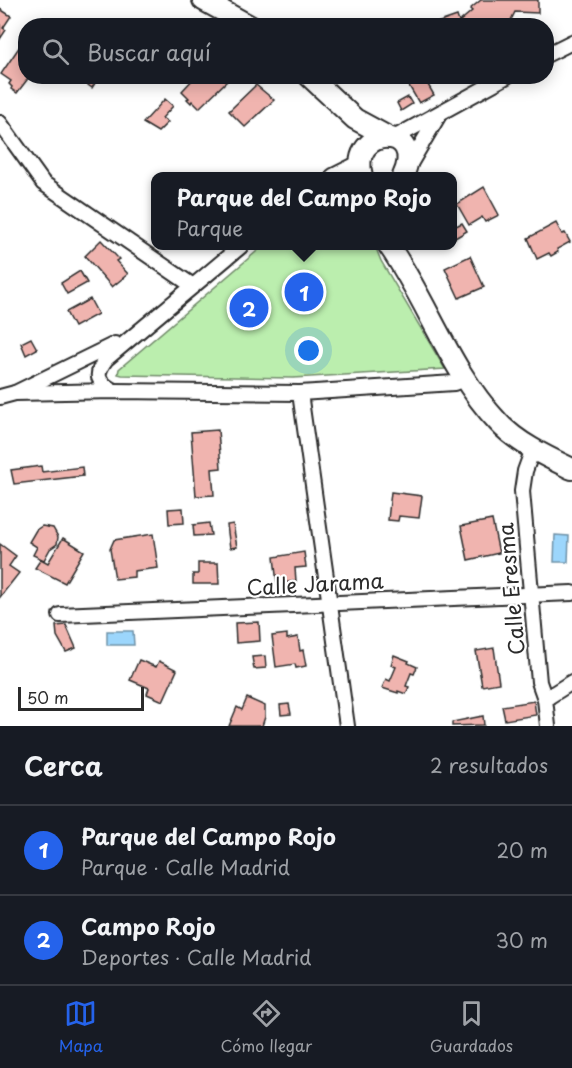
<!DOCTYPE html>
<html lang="es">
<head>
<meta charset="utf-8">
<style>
	body { margin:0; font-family:"Playpen Sans",sans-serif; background:#20242c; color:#f1f3f6 }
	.scale { position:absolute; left:18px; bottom:15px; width:126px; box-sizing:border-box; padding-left:6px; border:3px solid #2b2b2b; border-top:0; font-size:16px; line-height:21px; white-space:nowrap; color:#2b2b2b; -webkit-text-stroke:4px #fff; paint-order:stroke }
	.you { position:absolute; left:309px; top:351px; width:21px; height:21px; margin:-15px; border:4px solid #fff; border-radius:50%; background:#1a73e8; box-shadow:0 0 0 9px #1a73e833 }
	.badge { display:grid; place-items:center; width:39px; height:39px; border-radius:50%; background:#2563eb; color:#fff; font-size:20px; font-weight:700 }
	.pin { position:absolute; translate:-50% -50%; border:3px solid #fff; box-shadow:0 2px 6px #0006 }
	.popup { position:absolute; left:151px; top:172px; width:306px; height:78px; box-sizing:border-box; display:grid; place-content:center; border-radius:12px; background:#171b24; filter:drop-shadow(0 2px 4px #0005); font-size:20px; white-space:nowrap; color:#9ea1a6 }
	.popup b { font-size:22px; color:#f1f3f6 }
	.popup::after { content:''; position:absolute; left:50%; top:100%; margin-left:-12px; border:12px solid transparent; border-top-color:#171b24 }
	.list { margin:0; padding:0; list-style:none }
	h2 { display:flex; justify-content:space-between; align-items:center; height:78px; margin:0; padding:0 24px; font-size:26px }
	h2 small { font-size:20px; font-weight:400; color:#9ea1a6 }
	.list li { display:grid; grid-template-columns:39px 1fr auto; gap:18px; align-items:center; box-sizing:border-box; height:90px; padding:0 24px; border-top:2px solid #363941 }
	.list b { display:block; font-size:22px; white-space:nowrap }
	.list p { margin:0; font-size:20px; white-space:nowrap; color:#9ea1a6 }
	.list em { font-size:20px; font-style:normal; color:#9ea1a6 }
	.icon { flex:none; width:33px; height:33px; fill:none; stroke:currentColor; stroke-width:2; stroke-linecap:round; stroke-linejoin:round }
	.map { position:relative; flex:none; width:572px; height:726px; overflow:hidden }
	.search { position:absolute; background:#171b24; box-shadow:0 3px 15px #0003; left:18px; right:18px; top:18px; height:66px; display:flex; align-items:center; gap:15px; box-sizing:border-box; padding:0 21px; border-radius:24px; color:#9ea1a6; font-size:22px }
	.sheet { height:258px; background:#171b24 }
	nav { display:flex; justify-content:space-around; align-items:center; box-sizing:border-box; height:84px; border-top:2px solid #363941; background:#171b24; font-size:16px; color:#9ea1a6 }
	nav a { display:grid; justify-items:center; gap:3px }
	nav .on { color:#2563eb }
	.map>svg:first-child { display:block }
	.green { fill:#bbeeae; stroke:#738c6c; stroke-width:1.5 }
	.water { fill:#9cd6fc; stroke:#6f92a8; stroke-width:1.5 }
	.building { fill:#f0b4af; stroke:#2b2b2b; stroke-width:1.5 }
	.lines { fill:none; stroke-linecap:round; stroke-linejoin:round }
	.street-casing { stroke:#2b2b2b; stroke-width:18 }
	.secondary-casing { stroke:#2b2b2b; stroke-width:24 }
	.street { stroke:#fff; stroke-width:14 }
	.secondary { stroke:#fff; stroke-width:20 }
	.labels { text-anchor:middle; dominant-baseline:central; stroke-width:4.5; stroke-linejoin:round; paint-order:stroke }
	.street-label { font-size:21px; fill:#2b2b2b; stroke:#fff }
</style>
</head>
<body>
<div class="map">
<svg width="572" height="726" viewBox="0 0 572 726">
	<rect width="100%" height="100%" fill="#fff"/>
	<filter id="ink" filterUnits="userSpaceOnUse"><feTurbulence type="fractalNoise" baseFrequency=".0167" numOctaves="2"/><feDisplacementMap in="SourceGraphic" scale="12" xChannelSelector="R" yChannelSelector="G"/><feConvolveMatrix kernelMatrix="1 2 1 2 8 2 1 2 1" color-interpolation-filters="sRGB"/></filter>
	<g filter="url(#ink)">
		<!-- green -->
		<path class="green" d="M263,246H375L381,261L445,369L293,378L122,375L118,374L119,369Z"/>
		<!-- water -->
		<g class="water">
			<path d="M555,535L569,536L568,562H554Z"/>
			<path d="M107,631H133L134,645H107Z"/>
		</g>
		<!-- building -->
		<g class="building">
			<path d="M481,0H538V13L515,12L508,26H428L457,16L459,22L472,11L470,9Z"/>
			<path d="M0,9L11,16L3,28L6,30L0,39Z"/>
			<path d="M22,43L26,45V76H30L17,93L11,89L12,87L9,84L11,81L1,74Z"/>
			<path d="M88,76L99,77L92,88L84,82Z"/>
			<path d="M196,76H222L227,81L199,108L192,101L191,103L187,99L189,98L182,91Z"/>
			<path d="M409,76H423L434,95L419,103L405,79Z"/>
			<path d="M256,85L274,100L245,127L229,111Z"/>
			<path d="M408,97L412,104L401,111L397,103Z"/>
			<path d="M165,99L173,106L162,118L168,122L158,132L143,123Z"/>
			<path d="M484,187L499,215L485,222L482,217L469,225L457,204Z"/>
			<path d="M462,223L467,231L455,238L452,228Z"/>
			<path d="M556,223L562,234L565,233L570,242L557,249L558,252L551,256L549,253L537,259L528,238Z"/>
			<path d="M101,240L119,259L116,261L128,274L112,287L85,256Z"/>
			<path d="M470,256L484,287L459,298L445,268Z"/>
			<path d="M80,271L87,283L67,294L61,283Z"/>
			<path d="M90,299L98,314L74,327L66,312Z"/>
			<path d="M31,338L37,349L26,355L21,343Z"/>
			<path d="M218,430L221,468L212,469L214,495L196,496L191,432Z"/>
			<path d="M41,466L42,472L82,467L83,476L14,484L11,470Z"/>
			<path d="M391,492L422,496L419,518L399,516L398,521L388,520Z"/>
			<path d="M183,508L184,523L169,524L168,509Z"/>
			<path d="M492,520L499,553L468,560L461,526Z"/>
			<path d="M209,523L211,535L194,536L193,525Z"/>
			<path d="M233,524L237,547L230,548L227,525Z"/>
			<path d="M42,526L53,528L58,537L57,544L50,549L44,560L33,555L37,547L29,542L36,530Z"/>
			<path d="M153,534L158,568L134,571V577L115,579L110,549L114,540Z"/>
			<path d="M63,538L84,551L65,583L35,568L41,559L48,563Z"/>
			<path d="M0,544L16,556L9,566L19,573L0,597Z"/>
			<path d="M304,552L306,567L295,568L296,581L277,584L274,557Z"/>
			<path d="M198,563H218L219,584H193V574H198Z"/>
			<path d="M259,622L260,641L236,643L235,623Z"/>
			<path d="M66,625L76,648L66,652L57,636L56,626Z"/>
			<path d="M287,634V639L298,637L300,651L303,650L306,666L296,668L295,664L276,667L272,636Z"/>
			<path d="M494,648L499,683L482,686L476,651Z"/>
			<path d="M394,655L409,661L408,663L417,667L414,674L411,673L406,686L409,687L406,694L398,691V693L382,688L386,679L390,681L396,667L391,665Z"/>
			<path d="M265,656L266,668L254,669L252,657Z"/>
			<path d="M139,660L156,667L159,661L177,670L163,701L147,694L149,688L130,680Z"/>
			<path d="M247,698L265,706V717L262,726H229L237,707L242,710Z"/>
			<path d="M534,701L536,715L505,720L502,706Z"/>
			<path d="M289,704L291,714L281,715L280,705Z"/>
			<path d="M483,716L484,725L452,726V722Z"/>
		</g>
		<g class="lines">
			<defs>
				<g id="street">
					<path d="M546,55L572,42"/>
					<path d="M0,123L43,183L193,286"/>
					<path d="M394,138L507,76"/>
					<path d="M407,169L440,113"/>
					<path d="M333,176L361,162"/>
					<path d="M114,391C97,382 94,375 106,359L241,246"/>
					<path d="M15,393L114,391L300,393L454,383L464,379"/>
					<path d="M300,393L347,726"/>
					<path d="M0,397L15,393L115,344"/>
					<path d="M533,449L525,471L522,491L539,682L545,699L548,726"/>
					<path d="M60,615L572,593"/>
					<path d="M545,699L572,682"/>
				</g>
				<g id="secondary">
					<path d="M203,0L250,26"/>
					<path d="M309,76L355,119L390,138"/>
					<path d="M362,176C348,126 427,124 403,176"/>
					<path d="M389,246C428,302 450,371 498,422C517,443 547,457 572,469"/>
				</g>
			</defs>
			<!-- street casing -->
			<use href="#street" class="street-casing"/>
			<!-- secondary casing -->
			<use href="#secondary" class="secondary-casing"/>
			<!-- street -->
			<use href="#street" class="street"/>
			<!-- secondary -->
			<use href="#secondary" class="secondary"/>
		</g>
	</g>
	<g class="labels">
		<!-- street labels -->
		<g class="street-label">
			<text transform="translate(315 583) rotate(-3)">Calle Jarama</text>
			<text transform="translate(510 589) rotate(-95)">Calle Eresma</text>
		</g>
	</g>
</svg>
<div class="scale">50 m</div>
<div class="you"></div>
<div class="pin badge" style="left:304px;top:292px">1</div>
<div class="popup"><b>Parque del Campo Rojo</b>Parque</div>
<div class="pin badge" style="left:249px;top:308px">2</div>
<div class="search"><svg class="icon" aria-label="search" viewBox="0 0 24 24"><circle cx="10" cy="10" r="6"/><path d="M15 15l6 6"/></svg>Buscar aquí</div>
</div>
<section class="sheet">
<h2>Cerca<small>2 resultados</small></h2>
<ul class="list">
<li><span class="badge">1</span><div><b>Parque del Campo Rojo</b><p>Parque · Calle Madrid</p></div><em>20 m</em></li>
<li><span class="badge">2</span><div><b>Campo Rojo</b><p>Deportes · Calle Madrid</p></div><em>30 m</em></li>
</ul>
</section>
<nav>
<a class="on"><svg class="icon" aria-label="map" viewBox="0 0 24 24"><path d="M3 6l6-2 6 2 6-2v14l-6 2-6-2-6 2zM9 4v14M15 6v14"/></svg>Mapa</a>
<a><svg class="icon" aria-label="directions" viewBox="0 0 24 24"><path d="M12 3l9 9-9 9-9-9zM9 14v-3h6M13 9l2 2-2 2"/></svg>Cómo llegar</a>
<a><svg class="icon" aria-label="saved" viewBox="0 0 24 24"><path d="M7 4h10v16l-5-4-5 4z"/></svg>Guardados</a>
</nav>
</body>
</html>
